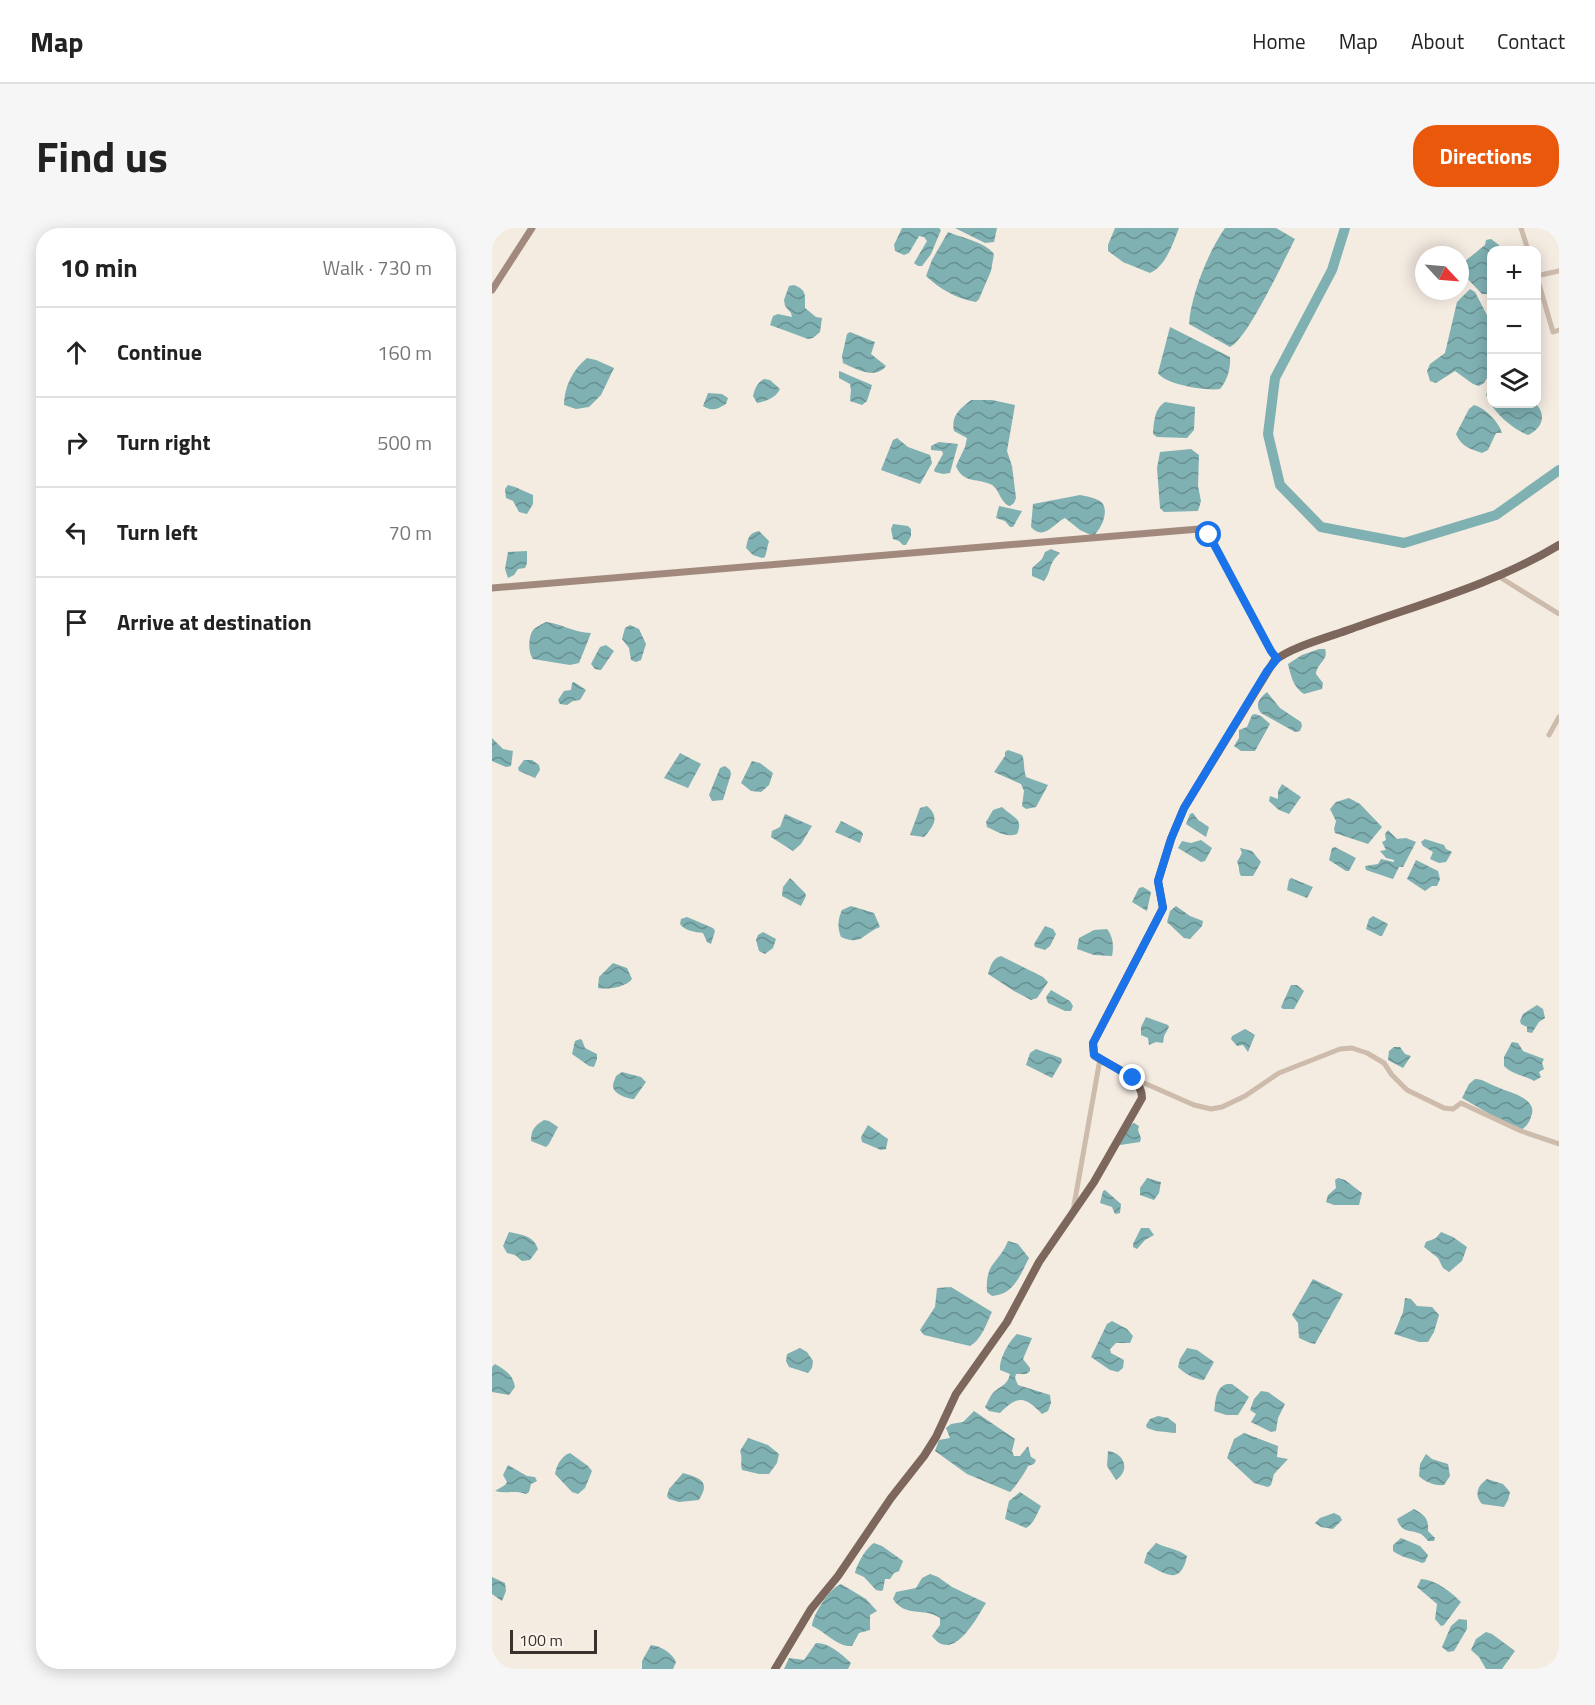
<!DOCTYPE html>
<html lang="en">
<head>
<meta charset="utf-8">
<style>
	body { margin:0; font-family:"Titillium Web",sans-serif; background:#f6f6f6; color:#222 }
	.controls { position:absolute; right:18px; top:18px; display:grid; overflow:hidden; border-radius:12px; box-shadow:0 3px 15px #0003 }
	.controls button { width:54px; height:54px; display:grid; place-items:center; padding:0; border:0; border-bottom:2px solid #e0e0e0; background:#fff; color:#222; font:30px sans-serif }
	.compass { position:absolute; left:923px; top:18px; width:54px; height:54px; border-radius:50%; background:#fff; box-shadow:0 3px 15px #0003; rotate:116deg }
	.scale { position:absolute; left:18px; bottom:15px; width:87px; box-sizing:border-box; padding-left:6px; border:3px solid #3b302b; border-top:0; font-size:16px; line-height:21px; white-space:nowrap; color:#3b302b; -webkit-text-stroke:4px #fbf5ee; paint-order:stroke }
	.stop { position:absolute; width:18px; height:18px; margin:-14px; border:4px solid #1a73e8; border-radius:50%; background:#fff }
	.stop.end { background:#1a73e8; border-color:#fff; box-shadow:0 2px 6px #0008 }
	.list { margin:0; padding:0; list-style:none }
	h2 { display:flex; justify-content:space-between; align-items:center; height:78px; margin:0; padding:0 24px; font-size:26px }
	h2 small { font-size:20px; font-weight:400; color:#767676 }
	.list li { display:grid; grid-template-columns:39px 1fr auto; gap:18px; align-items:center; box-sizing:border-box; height:90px; padding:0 24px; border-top:2px solid #e0e0e0 }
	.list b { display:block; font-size:22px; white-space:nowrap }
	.list em { font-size:20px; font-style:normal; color:#767676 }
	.icon { flex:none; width:33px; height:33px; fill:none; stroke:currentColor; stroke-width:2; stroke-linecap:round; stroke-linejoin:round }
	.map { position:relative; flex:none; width:1067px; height:1441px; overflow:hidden; border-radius:24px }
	header { display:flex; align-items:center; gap:36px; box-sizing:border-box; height:84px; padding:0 30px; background:#fff; border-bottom:2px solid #e0e0e0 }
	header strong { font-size:28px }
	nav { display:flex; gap:33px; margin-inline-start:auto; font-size:21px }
	.intro { display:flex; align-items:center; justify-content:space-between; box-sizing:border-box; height:144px; padding:0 36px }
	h1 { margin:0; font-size:42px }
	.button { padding:15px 27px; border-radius:24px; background:#ea580c; color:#fff; font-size:21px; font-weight:700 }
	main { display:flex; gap:36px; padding:0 36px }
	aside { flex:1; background:#fff; border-radius:24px; box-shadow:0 3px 15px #0003 }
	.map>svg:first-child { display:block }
	.water { fill:url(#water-waves) }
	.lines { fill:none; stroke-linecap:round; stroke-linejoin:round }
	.river { stroke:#7fb0b2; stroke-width:10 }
	.minor { stroke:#cdbbac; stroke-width:5 }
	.secondary { stroke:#a18a7d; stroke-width:7 }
	.primary { stroke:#7d675c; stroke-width:8 }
	.route { stroke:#1a73e8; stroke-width:8 }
</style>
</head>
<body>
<header>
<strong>Map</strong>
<nav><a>Home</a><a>Map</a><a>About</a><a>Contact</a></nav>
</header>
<div class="intro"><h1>Find us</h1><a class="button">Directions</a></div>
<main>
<aside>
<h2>10 min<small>Walk · 730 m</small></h2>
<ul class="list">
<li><svg class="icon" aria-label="ahead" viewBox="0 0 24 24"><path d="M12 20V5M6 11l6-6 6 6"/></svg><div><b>Continue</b></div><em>160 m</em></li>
<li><svg class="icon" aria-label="right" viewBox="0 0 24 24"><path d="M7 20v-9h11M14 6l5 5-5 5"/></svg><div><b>Turn right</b></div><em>500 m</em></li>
<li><svg class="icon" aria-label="left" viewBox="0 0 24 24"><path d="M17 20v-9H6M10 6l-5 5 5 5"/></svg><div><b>Turn left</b></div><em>70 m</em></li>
<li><svg class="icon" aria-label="arrive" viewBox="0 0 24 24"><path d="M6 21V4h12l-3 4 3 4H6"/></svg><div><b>Arrive at destination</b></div></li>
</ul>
</aside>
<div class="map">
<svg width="1067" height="1441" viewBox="0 0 1067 1441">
	<defs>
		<pattern id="water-waves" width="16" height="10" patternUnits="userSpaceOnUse" patternTransform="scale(1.5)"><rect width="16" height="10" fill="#7fb0b2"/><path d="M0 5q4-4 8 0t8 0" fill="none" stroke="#699091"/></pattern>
	</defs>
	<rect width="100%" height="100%" fill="#f4ebe1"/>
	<!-- water -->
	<g class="water">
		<path d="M410,0H447L449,2L439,26L430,38H426L422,35L435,13L432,9L427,8L417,25L412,27L403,23L402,17Z"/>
		<path d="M463,0H505L502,14L493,15Z"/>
		<path d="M623,0H687C681,15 674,38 658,45L631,34L616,23V17Z"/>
		<path d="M733,0H784L803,11C792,32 755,112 738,119L697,96C699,67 716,24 733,0Z"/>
		<path d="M456,4C470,10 493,14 502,26L499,43L487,71L484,74C465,71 448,61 434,48L440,32Z"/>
		<path d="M999,11L1007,17L1008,22H999V61L995,66H990L969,44L972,34L993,17L994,12Z"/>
		<path d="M302,57C315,62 313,67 313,80L324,89L330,90L328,104L321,110L316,111L278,97L281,88L286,86L300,89L299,85L293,78L292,72L297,58Z"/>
		<path d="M978,61L983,64L999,95V144L992,155L987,158L981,156L963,143L944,155L938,153L935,143L938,136L953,125L965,74Z"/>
		<path d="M678,99L738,129C739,140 735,153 728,161C714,163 674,157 666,145Z"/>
		<path d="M358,104L383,114L379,126L394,138C383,152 364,141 351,135L350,128L355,106Z"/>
		<path d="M95,130L104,132L122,140L109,167L97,179L84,181L72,177C72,159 81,141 95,130Z"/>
		<path d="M347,143L380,157L375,173L370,177L358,173L359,162L358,156L347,150Z"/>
		<path d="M272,151L278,152L288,161C284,170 274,173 265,175L261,168C263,160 265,155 272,151Z"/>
		<path d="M999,154V176H1044C1055,187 1050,201 1036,207C1019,200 1001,184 994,167Z"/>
		<path d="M216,165L230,166L236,170L234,176C226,181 220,184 211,178Z"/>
		<path d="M479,172H500L523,177L515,223L520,238L524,270L522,275L518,278C507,274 508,260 498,256C483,250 471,255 464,238L473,219L475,210L462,203C459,187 468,181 479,172Z"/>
		<path d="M673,174L703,179L702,202L695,210L665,209L661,206C662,195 662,181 673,174Z"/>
		<path d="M982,177C993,180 1007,194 1010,205H1004L996,222L990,225C978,221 969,218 964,206L977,181Z"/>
		<path d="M405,210L416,219L438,227L440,235L428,256L389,242L401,212Z"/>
		<path d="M447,214L466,216L458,245L451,246L443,244L442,242L451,226L450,223L439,222V218Z"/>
		<path d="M699,221L707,227L706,258L709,273L706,283L672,284L668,280L665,240L668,224Z"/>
		<path d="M16,257L23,259L41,267V276L35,286L27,284L21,273L14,270L13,261Z"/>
		<path d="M588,267C594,268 603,270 608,273C619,281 609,302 601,308L588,302L573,290C561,296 552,313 539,299L541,276Z"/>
		<path d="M507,278L530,283L521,299H518L513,293L504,290Z"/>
		<path d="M401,296L416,298L419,301V308L414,317H411L407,313L401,311L399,301Z"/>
		<path d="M267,303L277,313L273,329L270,330L261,327L254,320C256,311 256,305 267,303Z"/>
		<path d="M559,321L568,325C555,337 561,341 552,353L540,348V340L550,331L553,324Z"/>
		<path d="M35,323V335L33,340L26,341L22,347L16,350L13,341L16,324Z"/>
		<path d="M54,394C70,396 83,405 99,405L87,435L78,437L41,431C36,425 36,409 41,402C44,399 50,396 54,394Z"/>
		<path d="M138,397L147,401L154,416L149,432L144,434L139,432L137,420L130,411L133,400Z"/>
		<path d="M114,417L122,423L109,442L103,441L99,436L108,419Z"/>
		<path d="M827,421H833C837,432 825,435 824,446L831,455L830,461L812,466C801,459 799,448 796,436L810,427Z"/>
		<path d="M82,454L94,462L88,472L81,473L75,477L68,476L66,472L72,463L79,462L80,455Z"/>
		<path d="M775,464L788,480L809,494L810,498L808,503L803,504L769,485C762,476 768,470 775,464Z"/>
		<path d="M763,486L769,488L778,496L763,523H749L742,518L747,510V502L755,499L760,487Z"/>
		<path d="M0,510L11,521L21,523L19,538L14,539L0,533Z"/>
		<path d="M516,522L530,527C533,533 531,540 534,549L556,557L544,579L534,581L530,578L532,563L529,556L502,544L513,528V524Z"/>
		<path d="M188,525L209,536L196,560L172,550Z"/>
		<path d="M32,532H40L47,537L48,542L43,550L27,543L26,540Z"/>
		<path d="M260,533L268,535L281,545L277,557L269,564L259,563L249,555Z"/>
		<path d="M233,538L238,542L239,546L231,572L220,573L217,567L228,540Z"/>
		<path d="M790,556L809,569L797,586L787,582L777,573L778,568L786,571V563Z"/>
		<path d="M857,570L868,576L890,599L876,616L843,605L842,601L844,593L838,581L844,574Z"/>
		<path d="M435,578C448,589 442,598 432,609L418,607L428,580Z"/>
		<path d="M510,579C521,590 532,590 525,606C514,610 504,603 495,599L494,594L501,582Z"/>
		<path d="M701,585L706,592L717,599L714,609L694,596L698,586Z"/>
		<path d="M293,586L320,598L309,616L301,623L279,609L280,603L288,599Z"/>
		<path d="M349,593L369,603L371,606L368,615L343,604Z"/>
		<path d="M896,602L905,611L914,610L924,614L911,639H907L901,651L874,642L873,638L886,636L889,631L902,634V632L894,630L888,623L894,622L890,614L894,612L893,606Z"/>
		<path d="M933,611L952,617L954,621L960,624L954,634L947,635L938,631L941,624L931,618L929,614Z"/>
		<path d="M709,612L720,620L713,633L709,634L686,620L690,613L699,615Z"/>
		<path d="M843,619L864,630L857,643H854L837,632L840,620Z"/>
		<path d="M748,620L760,623L769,634L761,648H749C746,643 748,639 745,634L750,625Z"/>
		<path d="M924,632L946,643L948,651L945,658H940L933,663L915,651Z"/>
		<path d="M298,650L313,665L314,668L309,678L290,668L291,659Z"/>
		<path d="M799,650L821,659L815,670L795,662L797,652Z"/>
		<path d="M651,659L659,664L655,683L640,674L647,660Z"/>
		<path d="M359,678L382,685L388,699C370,706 370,718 349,709C345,699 346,691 350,682Z"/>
		<path d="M684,678L698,688L711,693L710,698L698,711L692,710L675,694L678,683Z"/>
		<path d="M881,688L896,696L890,708H888L874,701L877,691Z"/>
		<path d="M195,689L221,700L223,703L219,716L215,714L211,705C203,704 193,703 188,696L189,691Z"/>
		<path d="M553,698L561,701L564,706L558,718L553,722L543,719L542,716Z"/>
		<path d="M615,701C621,708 622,719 620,728L602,727L585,721L587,710L602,702Z"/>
		<path d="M271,704L284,711L281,720L273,726L267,723L264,712L266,707Z"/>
		<path d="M509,728L551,749L556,754L545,770L539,772L522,763L496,746C499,737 500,731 509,728Z"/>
		<path d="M121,735L135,740L140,751C134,759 116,762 106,760L107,749Z"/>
		<path d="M799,757H805L812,763L802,781H791L789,779Z"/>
		<path d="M559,762L578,773L581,778L579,783H573L556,775L554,769Z"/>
		<path d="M1045,777L1051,781L1053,790L1047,794L1040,805L1035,804V799L1029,796L1028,793L1031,786Z"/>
		<path d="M654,789L676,797L677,799L672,808L671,815L664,814L657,817L656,810L649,807V799Z"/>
		<path d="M753,801L763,807L756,824L751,817L745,818L739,811L740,808Z"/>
		<path d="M88,811L90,812L93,820L105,826V831L102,839L97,838L80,826L83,813Z"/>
		<path d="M1020,814L1026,815L1031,823L1052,831L1050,835L1052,841L1047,844L1049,849L1042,853C1032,847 1021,847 1012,838V829Z"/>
		<path d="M902,819H908L913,826L919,828L911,840L896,832L897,823Z"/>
		<path d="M544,821L569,830L570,833L560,850L534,837L538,825Z"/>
		<path d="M130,844L149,849L154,854L142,871C136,871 121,866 121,858C121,855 123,851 124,848Z"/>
		<path d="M983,851C991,851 997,856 1005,859C1018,865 1047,870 1039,889C1036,897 1034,899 1027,903L970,870L977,856Z"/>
		<path d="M52,892L57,893L66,899L57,916L54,919L39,913C39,902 42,898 52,892Z"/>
		<path d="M642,895L647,898L646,902L649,910L648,914L628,917L627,914L636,899Z"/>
		<path d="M376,897L396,911L394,921L389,922L370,914L369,909Z"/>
		<path d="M655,950L669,954L667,965L662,972L648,967V960Z"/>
		<path d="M846,950L853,952L870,965L867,977H842L834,974L836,967L844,960L843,952Z"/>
		<path d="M613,962L629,976L628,985L623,986L620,979L608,975L611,963Z"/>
		<path d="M649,1000H657L662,1007L653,1012L645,1021L641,1019V1016Z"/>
		<path d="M17,1004C30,1007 41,1007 46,1021L38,1032L30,1033L23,1027L15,1025L11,1018Z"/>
		<path d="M949,1004L961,1009L975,1019L970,1033L957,1044L951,1040L946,1030L932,1019L934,1014L944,1010Z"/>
		<path d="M516,1013L526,1016L537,1030C528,1047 522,1067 500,1068L495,1064C493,1034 506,1037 516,1013Z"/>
		<path d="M821,1051L851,1066L823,1116L818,1115L807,1110L806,1095L800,1087Z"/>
		<path d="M459,1059L500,1084C494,1096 490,1111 478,1118L432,1107L428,1102L443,1079L445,1060Z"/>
		<path d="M913,1070L919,1071L925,1078L940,1079L947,1087L942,1104L936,1114H927L902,1106L911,1084Z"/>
		<path d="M620,1093L635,1101L641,1108L638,1115H624L618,1121L619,1125L632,1132L631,1140L626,1144L618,1142L599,1129L615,1096Z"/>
		<path d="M525,1106L540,1110L531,1131L538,1140V1143L534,1146H524L523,1150L526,1157L558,1167L559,1175L556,1183L550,1186C533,1168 526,1167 508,1185L497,1183L493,1179C496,1174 498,1168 501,1165C509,1157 515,1158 518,1146L508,1142C507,1131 517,1113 525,1106Z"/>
		<path d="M308,1120L315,1124L321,1133L320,1140L316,1145L297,1139L294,1133L295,1126Z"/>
		<path d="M695,1120L705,1122L722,1134L712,1152C704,1152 691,1145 686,1139L688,1131Z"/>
		<path d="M3,1136C13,1142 21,1146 23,1159L17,1167L0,1164V1139Z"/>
		<path d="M735,1156H740L757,1169L746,1187H734L722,1183C724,1172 723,1160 735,1156Z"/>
		<path d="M769,1163L776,1164L793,1176L786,1190L784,1203L779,1204L759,1194L764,1186L758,1182L762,1171Z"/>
		<path d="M482,1183L523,1211L520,1223L522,1228H528L536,1218L539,1229L544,1232L542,1236L536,1238C535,1242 521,1262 518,1264L475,1246L443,1223L447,1212L458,1210L454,1200L459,1196L471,1194Z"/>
		<path d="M666,1188L676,1190L684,1196V1205L664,1203L655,1200L654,1197L658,1191Z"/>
		<path d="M752,1205L786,1218L785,1229L796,1231L782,1246L779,1257L776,1259L762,1255L735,1230L742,1211Z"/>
		<path d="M256,1210L276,1217L287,1226L285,1235L277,1246H267L250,1242C248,1235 251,1230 248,1223Z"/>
		<path d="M616,1223C632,1225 639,1242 624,1252L615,1238Z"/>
		<path d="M78,1225L96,1238L100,1243L93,1260L86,1266L80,1264L63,1246C64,1238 70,1227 78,1225Z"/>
		<path d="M934,1226L940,1231L956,1236L958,1248L952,1257C943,1258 933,1254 927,1248L928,1236Z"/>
		<path d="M16,1237L35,1248L43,1249L45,1253L39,1256L37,1264L34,1266C23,1262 14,1266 3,1263L13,1257L15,1254L11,1247Z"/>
		<path d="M191,1245C208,1250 219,1253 207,1272L187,1274L177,1271L175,1268L177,1261Z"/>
		<path d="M995,1251L1011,1256L1018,1264L1016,1272L1012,1279L990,1276C982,1267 985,1258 995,1251Z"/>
		<path d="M528,1264L549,1278C545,1285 542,1296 534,1300L513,1291L517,1273Z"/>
		<path d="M922,1281C932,1287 937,1290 936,1303L943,1310L942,1313H936C934,1311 932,1308 929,1306C918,1301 910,1306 905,1291Z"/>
		<path d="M842,1285L848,1288L850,1292L841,1301L829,1299L823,1295L828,1290Z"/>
		<path d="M909,1310L928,1318L936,1327L933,1334L930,1335C921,1331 908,1329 901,1323V1317Z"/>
		<path d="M382,1315L390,1318L411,1333L407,1343L402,1345L398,1351H393L391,1362L389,1363L384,1362L372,1349L363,1345C365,1336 374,1320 382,1315Z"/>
		<path d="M664,1315C674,1320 687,1321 695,1328C688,1361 670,1343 652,1335L655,1325Z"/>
		<path d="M438,1346L446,1349L460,1359L494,1375C484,1391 461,1436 440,1408L448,1397V1390C432,1379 413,1390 401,1371L404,1364L424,1360L430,1350Z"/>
		<path d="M0,1349L13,1355L14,1363L10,1373L0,1366Z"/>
		<path d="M929,1351C944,1352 959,1364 969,1374L952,1397L949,1398L943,1391L945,1376L925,1359Z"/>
		<path d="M349,1356L374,1371L385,1383L378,1387V1402L367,1405L360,1418C345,1419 334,1404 320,1398C321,1386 338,1360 349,1356Z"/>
		<path d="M967,1391L975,1392V1401L962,1423L956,1424L950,1419L959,1398Z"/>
		<path d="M994,1404L1000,1406L1023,1423L1010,1441H994L987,1429L979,1422L984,1411Z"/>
		<path d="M324,1415C338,1415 349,1426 359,1435L356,1441H292L297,1430L312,1432Z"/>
		<path d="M159,1417C169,1418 180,1425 184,1434L181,1441H150V1433Z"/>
	</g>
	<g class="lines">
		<!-- river -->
		<path class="river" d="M853,0L840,42L783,150L776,206L788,257L829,299L912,315L1004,287L1067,242"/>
		<!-- minor -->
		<g class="minor">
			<path d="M1029,0L1036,22"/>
			<path d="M1044,48L1067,43"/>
			<path d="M1045,49L1061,104L1067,102"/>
			<path d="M1006,348L1067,386"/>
			<path d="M1057,507L1067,489"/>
			<path d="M643,851L702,877L719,881L730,879L753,868L787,845L848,821L860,820L875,825L892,835L900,847L915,862L952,880L961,881L969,875L1029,903L1067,916"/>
			<path d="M581,983L608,831"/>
		</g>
		<!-- secondary -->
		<g class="secondary">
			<path d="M0,62L40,0"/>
			<path d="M0,360L707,301L717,307L779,423L785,431"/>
		</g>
		<!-- primary -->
		<path class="primary" d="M283,1441L319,1381L346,1348L399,1270L432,1228L444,1209L464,1166L515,1094L547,1034L602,954L650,870C650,847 618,839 602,827L601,815L671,680L666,653L679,611L692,580L782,433C799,419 837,409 859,401C928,376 1003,356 1067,317"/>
	</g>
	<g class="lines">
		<!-- route -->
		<path class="route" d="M641,850L602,827L601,815L671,680L666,653L679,611L692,580L775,443L785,431L779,423L717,307"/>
	</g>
</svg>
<div class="controls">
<button>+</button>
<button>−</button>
<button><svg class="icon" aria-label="layers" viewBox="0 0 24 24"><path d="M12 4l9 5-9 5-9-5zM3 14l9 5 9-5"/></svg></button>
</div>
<svg class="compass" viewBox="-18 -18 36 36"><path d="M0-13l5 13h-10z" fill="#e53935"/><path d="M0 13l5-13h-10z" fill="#767676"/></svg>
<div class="scale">100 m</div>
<div class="stop" style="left:717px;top:307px"></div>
<div class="stop end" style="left:641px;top:850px"></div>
</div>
</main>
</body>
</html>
